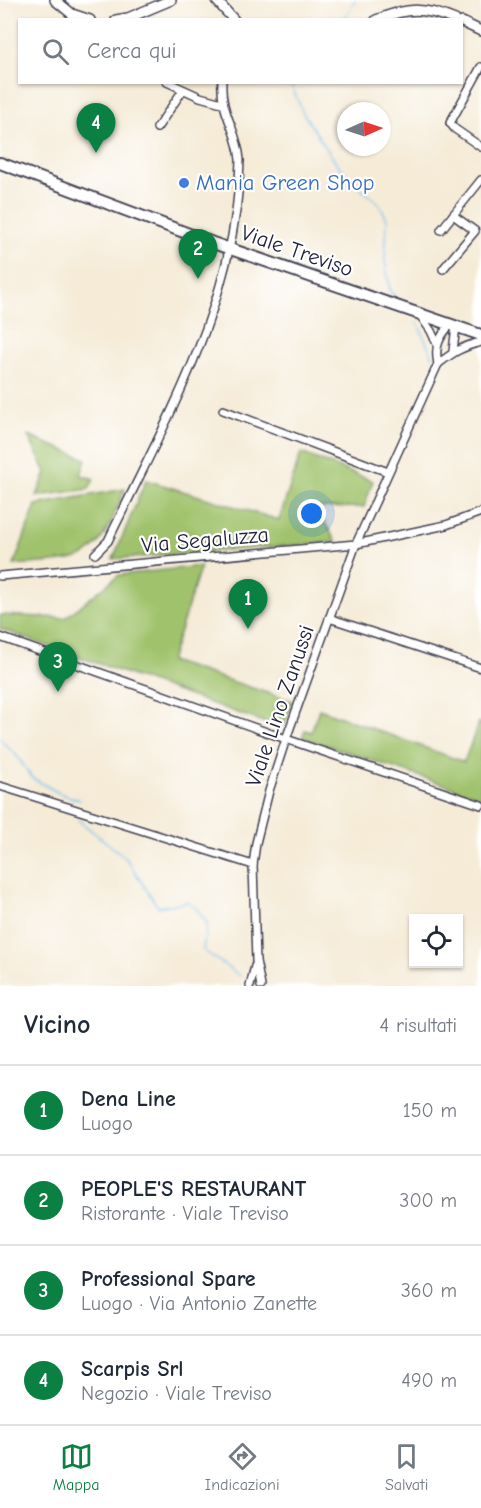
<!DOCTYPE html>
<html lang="it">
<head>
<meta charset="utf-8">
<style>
	body { margin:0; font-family:"Comic Neue",sans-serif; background:#f2f2f3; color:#1f2937 }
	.controls { position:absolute; right:18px; bottom:18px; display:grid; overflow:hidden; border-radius:0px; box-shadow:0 2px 4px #0004 }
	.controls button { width:54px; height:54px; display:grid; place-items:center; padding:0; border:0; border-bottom:2px solid #e0e1e3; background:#fff; color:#1f2937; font:30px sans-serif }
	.compass { position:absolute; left:337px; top:102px; width:54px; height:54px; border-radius:50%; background:#fff; box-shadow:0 2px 4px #0004; rotate:87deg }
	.you { position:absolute; left:312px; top:514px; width:21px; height:21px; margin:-15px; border:4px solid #fff; border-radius:50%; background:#1a73e8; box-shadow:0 0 0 9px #1a73e833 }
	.badge { display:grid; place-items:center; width:39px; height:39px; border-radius:50%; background:#0b8043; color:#fff; font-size:20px; font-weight:700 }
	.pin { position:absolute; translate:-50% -50px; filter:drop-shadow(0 2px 3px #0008) }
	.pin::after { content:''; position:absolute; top:32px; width:21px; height:18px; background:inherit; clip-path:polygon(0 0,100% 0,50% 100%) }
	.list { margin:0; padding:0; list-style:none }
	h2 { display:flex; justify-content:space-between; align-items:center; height:78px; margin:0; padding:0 24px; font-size:26px }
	h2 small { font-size:20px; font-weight:400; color:#747a83 }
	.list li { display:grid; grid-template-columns:39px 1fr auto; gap:18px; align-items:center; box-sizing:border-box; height:90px; padding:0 24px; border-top:2px solid #e0e1e3 }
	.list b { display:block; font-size:22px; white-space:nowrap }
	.list p { margin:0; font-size:20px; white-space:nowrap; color:#747a83 }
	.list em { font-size:20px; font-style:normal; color:#747a83 }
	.icon { flex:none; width:33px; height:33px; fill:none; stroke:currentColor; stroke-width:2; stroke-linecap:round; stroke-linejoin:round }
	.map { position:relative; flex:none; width:481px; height:986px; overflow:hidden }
	.search { position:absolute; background:#fff; box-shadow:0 2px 4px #0004; left:18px; right:18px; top:18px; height:66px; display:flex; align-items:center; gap:15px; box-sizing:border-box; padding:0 21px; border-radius:0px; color:#747a83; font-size:22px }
	.sheet { height:438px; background:#fff }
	nav { display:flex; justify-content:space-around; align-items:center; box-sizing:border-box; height:84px; border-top:2px solid #e0e1e3; background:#fff; font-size:16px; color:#747a83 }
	nav a { display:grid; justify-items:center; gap:3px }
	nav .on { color:#0b8043 }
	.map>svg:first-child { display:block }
	.green { fill:#a0c26c; stroke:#617254; stroke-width:1.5 }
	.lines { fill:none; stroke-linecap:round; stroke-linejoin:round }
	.stream { stroke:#74c0ee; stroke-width:1.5 }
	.street-casing { stroke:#424052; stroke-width:10 }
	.secondary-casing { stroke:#424052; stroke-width:12 }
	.primary-casing { stroke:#424052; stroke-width:14 }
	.street { stroke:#fff; stroke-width:7 }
	.secondary { stroke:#fff; stroke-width:9 }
	.primary { stroke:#fff; stroke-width:10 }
	.shop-dot { fill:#3f7fe0; stroke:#fff; stroke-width:2 }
	.labels { text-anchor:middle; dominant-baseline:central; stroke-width:4.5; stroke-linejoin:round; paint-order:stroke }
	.shop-label { font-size:22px; fill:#366cbe; stroke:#fff; text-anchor:start }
	.street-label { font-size:22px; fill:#22223b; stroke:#fff }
</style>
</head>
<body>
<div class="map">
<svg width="481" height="986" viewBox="0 0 481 986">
	<rect width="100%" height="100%" fill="#fff"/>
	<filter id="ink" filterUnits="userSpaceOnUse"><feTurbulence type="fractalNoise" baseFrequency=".0167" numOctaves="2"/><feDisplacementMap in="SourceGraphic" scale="12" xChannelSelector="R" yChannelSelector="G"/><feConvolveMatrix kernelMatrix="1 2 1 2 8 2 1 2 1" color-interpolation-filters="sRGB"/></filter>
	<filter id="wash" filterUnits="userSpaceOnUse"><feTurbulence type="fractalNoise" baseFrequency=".008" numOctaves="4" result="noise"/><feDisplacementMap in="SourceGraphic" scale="24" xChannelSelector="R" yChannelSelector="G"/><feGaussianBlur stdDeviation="1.35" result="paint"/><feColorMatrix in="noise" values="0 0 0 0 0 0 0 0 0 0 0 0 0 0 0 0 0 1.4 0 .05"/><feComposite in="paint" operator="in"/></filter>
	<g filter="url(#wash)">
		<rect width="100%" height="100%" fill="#f5ebd7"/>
		<!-- green -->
		<g class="green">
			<path d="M28,436L86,459L81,475L94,479L89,489L37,496L46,472Z"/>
			<path d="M301,453L373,481L364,507L316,508L336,542L113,559L146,480L279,520Z"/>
			<path d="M125,489C115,513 103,552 75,559C55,563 34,563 14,565L36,505Z"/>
			<path d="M201,566L170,661L292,701L285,724H269L0,629V615L65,618L119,575Z"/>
			<path d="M319,709L464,762L479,722L481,723V797L302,737L305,730L311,732Z"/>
		</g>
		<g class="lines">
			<!-- stream -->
			<g class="stream">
				<path d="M344,20L355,0"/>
				<path d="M290,82L303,113L334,160L353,183L378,202L383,211L387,219L385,261L390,291L400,303"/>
				<path d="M417,322L433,357"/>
				<path d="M0,739L17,756L32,778L61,794L80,800"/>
				<path d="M78,820L125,857L158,907L187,902L196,908L207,923L203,950L240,976"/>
			</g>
		</g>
	</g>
	<g filter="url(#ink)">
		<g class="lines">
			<defs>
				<g id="street">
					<path d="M481,67L450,123L455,129L481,147"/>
					<path d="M167,82L200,97L222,103"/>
					<path d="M157,128L183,90"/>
					<path d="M441,230L481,180"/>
					<path d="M443,269L475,231L453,215"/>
					<path d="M420,315L431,331L437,344"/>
					<path d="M453,351L456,326"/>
					<path d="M438,364C434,347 439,337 451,324"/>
					<path d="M223,410L388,472"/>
					<path d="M95,554L108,541C166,420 238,298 240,160C238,131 220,113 222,82"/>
					<path d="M0,576L356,544L446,525L481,512"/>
					<path d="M329,618L481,668"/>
					<path d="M0,637L286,739L481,805"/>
					<path d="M0,786L253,865"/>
					<path d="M250,986L255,966"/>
					<path d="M261,986L256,961L253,865L256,843L269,791L286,739L356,544L438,364C452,353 463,346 481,342"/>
				</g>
				<g id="secondary">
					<path d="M55,0L72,14L90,20"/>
					<path d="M216,0L234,20"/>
					<path d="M116,20L128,18L171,0"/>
					<path d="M376,20C408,7 424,7 455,20"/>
					<path d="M462,22L481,31"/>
				</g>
				<path id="primary" d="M0,163L213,243L481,335"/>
			</defs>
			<!-- street casing -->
			<use href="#street" class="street-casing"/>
			<!-- secondary casing -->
			<use href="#secondary" class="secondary-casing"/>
			<!-- primary casing -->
			<use href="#primary" class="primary-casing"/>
			<!-- street -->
			<use href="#street" class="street"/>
			<!-- secondary -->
			<use href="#secondary" class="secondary"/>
			<!-- primary -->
			<use href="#primary" class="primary"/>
		</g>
	</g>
	<!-- markers -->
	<circle class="shop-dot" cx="184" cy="183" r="6"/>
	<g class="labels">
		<!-- shop labels -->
		<g class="shop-label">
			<text x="196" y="183">Mania Green Shop</text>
		</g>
		<!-- street labels -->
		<g class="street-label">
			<text transform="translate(297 251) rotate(19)">Viale Treviso</text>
			<text transform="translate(205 540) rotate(-5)">Via Segaluzza</text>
			<text transform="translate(280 706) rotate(-71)">Viale Lino Zanussi</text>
		</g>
	</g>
</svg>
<div class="controls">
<button><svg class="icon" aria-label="locate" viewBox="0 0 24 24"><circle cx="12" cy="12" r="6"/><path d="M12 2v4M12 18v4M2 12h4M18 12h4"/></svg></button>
</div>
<svg class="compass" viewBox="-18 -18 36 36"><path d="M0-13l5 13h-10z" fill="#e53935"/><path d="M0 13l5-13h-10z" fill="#747a83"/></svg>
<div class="you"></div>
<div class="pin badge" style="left:248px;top:629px">1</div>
<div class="pin badge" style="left:198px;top:279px">2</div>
<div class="pin badge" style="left:58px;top:692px">3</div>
<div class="pin badge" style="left:96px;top:153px">4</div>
<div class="search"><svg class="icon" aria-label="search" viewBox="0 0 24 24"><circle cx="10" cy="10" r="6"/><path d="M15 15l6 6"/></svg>Cerca qui</div>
</div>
<section class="sheet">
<h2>Vicino<small>4 risultati</small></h2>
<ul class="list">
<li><span class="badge">1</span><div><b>Dena Line</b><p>Luogo</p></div><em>150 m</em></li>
<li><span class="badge">2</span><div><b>PEOPLE'S RESTAURANT</b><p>Ristorante · Viale Treviso</p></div><em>300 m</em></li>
<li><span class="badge">3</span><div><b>Professional Spare</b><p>Luogo · Via Antonio Zanette</p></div><em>360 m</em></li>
<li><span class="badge">4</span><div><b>Scarpis Srl</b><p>Negozio · Viale Treviso</p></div><em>490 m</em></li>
</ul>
</section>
<nav>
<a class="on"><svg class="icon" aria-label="map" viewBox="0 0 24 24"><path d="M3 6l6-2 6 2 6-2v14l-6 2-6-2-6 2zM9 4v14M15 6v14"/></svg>Mappa</a>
<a><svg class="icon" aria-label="directions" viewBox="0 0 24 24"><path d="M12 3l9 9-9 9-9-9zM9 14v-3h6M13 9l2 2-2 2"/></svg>Indicazioni</a>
<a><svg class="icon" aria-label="saved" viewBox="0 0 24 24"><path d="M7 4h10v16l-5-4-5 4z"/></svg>Salvati</a>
</nav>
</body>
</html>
